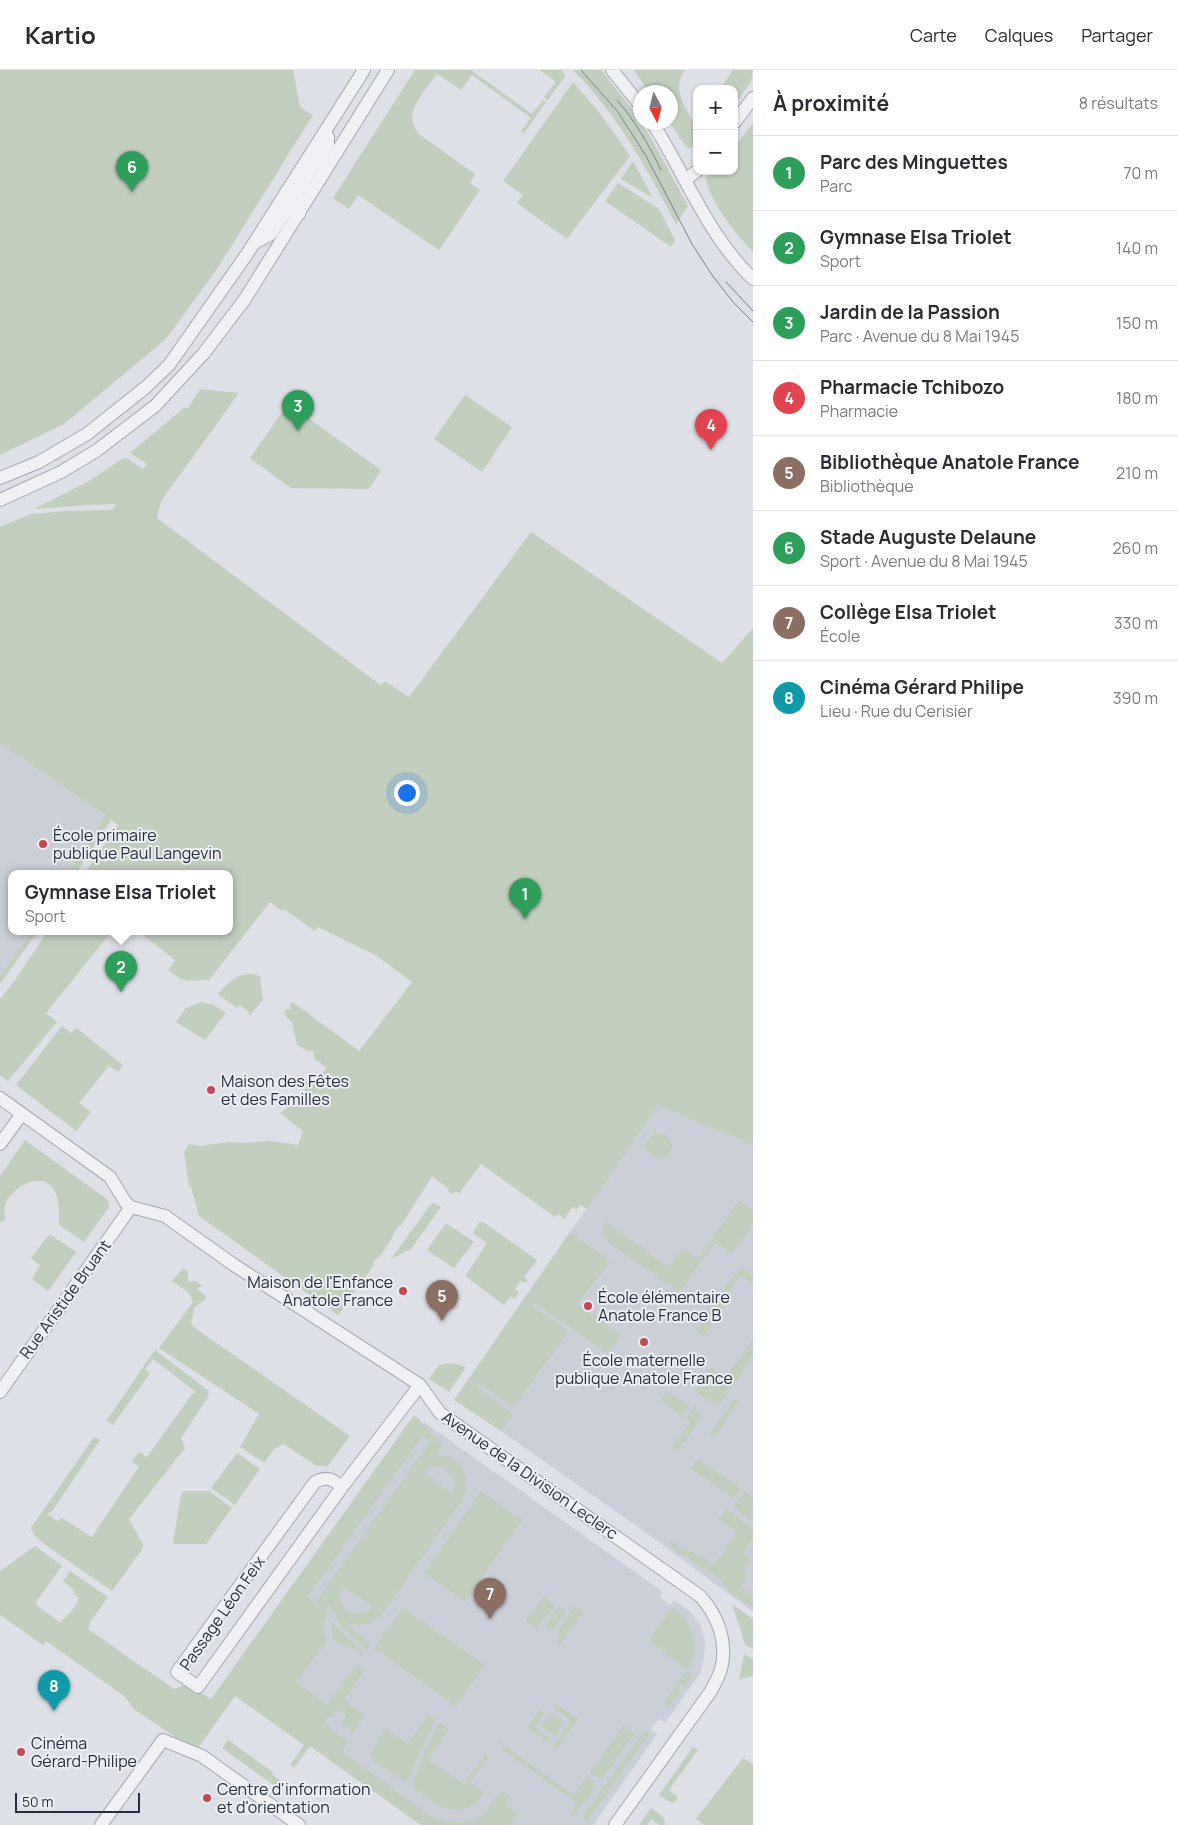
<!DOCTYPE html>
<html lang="fr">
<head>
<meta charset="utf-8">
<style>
	body { margin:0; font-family:Manrope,sans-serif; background:#f7f7f7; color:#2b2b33 }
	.controls { position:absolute; right:15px; top:15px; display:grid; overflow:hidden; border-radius:10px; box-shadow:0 1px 4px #0004 }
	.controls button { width:45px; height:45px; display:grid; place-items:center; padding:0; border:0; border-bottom:1px solid #e1e1e2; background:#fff; color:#2b2b33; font:25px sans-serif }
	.compass { position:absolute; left:633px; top:15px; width:45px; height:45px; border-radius:50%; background:#fff; box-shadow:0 1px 4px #0004; rotate:173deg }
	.scale { position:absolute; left:15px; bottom:12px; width:125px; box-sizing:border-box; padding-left:5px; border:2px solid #272d3b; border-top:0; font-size:14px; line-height:18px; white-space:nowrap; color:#272d3b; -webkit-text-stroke:4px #eceff4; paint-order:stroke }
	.you { position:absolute; left:406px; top:722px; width:18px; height:18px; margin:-12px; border:4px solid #fff; border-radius:50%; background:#1a73e8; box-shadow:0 0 0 8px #1a73e833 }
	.badge { display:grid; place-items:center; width:32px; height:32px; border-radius:50%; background:#c54754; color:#fff; font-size:16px; font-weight:700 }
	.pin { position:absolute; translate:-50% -41px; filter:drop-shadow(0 1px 2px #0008) }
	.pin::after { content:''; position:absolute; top:26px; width:18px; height:15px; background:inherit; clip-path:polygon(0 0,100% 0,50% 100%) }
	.popup { position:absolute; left:8px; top:800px; width:225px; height:65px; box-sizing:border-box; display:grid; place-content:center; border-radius:10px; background:#fff; filter:drop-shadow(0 1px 4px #0005); font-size:16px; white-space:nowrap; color:#7c7c81 }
	.popup b { font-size:19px; color:#2b2b33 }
	.popup::after { content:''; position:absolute; left:50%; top:100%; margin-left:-10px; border:10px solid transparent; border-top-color:#fff }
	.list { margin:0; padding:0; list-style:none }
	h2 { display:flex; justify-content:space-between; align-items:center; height:65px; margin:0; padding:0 20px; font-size:21px }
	h2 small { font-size:16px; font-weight:400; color:#7c7c81 }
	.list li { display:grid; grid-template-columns:32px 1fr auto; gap:15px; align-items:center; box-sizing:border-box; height:75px; padding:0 20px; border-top:1px solid #e1e1e2 }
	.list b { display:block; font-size:19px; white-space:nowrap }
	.list p { margin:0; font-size:16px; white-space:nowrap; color:#7c7c81 }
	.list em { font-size:16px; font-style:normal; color:#7c7c81 }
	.map { position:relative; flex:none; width:753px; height:1755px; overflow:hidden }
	header { display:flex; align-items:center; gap:30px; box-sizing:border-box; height:70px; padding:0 25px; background:#fff; border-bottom:1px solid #e1e1e2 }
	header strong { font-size:24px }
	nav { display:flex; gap:28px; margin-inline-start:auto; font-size:18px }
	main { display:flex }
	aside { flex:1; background:#fff }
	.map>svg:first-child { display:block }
	.built { fill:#cbcfd7 }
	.green { fill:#c2cfbe; fill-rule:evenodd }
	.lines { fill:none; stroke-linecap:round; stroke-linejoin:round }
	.minor-casing { stroke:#a3a7af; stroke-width:14 }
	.minor { stroke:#eff1f4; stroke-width:12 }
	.tram { stroke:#777f8e; stroke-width:1 }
	.poi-dot { fill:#c54754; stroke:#eceff4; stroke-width:2 }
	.labels { text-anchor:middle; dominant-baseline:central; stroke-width:4; stroke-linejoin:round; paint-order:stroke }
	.poi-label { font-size:16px; fill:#272d3b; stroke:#eceff4; text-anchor:start }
	.street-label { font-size:16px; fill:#272d3b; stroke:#eceff4 }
</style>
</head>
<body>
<header>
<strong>Kartio</strong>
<nav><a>Carte</a><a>Calques</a><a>Partager</a></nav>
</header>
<main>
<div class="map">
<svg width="753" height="1755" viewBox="0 0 753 1755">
	<rect width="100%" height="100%" fill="#dde0e6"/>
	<!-- built -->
	<g class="built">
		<path d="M0,673L105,745L68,803H12V861H31L0,907Z"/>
		<path d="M661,1031L753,1068V1542L648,1464L501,1361L454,1330Z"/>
		<path d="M424,1352L663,1522L660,1527L670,1535L674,1530L691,1542L701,1556L705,1572L704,1588L701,1602L665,1653L659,1649L651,1659L657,1664L593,1755H421L233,1622Z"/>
	</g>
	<!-- green -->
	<g class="green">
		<path d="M0,0H293L300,37L313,45L217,199L166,269L64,354L0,385Z"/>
		<path d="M415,0H471L532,44L543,30L546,32L524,63L521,62L531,48L472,5L461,20L437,4C424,22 400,45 420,65L475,104L470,113L480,120L439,180L358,125L349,139L333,128Z"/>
		<path d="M539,0H561L566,5L548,30L544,27L556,12Z"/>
		<path d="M573,0H601L628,34L650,66L688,136L676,154C647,99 618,45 573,0Z"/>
		<path d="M634,0H685C670,20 688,40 696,58C698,62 697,69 696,73L689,79L686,77L670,53V22H649Z"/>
		<path d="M733,0H753L751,12L734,35V19H720Z"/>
		<path d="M573,12L599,42L630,86L567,169L517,133L523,125L503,111Z"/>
		<path d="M753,53V182C735,162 712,136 706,109L711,101H734V78Z"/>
		<path d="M633,91L653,128L621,109Z"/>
		<path d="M618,113L659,139L675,170L671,177L605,131Z"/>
		<path d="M200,319L239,323L161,431L157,448L371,608L381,615L385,611L409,627L531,462L722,593L753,558V1075L658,1035L587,1139L580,1135L576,1140L573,1137L564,1149L558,1144L555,1147L481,1094L459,1124L456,1121L453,1124L448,1121L449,1119L432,1106L401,1156L399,1155L392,1166L393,1167L378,1189L376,1188L373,1194L374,1195L338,1245L199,1146L191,1117L189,1116L184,1082L189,1074L201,1076L228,1072L241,1073L269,1071L298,1075L303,1061L280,1043L297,1030L306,1018L305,1012L319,1009L326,998L317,990L315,991L313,980L308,981L297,975L292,952L286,947L284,940L291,939L290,933H294L359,981L412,912L377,886L318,857L315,861L284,839L282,841L270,832L209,910C188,910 187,915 168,900L175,890L138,861H230V803H85L118,755L111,750L76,803H68L105,745L0,673V457L31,444L66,441L112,440L116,434L86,435L34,439L89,411L125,387L143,399L147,394L130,383L185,337L187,339Z"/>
		<path d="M465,325L512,357L482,402L434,369Z"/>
		<path d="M288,334L381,400L369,419L291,418L250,388Z"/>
		<path d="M31,861H38L0,914V907Z"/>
		<path d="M48,861H112L46,943L57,952L8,1011L0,1005V929L15,910Z"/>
		<path d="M253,904L260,906L263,930L249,946V942L240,935L237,938L218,924C229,912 236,903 253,904Z"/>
		<path d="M201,932L214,935L226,943L205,970L176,952L186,938Z"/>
		<path d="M62,956L71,963L76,958L123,995L118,1002L109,996L79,1033L91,1042L76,1061L16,1015Z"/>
		<path d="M654,1063L663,1064L668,1067L673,1077L663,1092L643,1078Z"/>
		<path d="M25,1070L108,1130L109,1137L84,1172L59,1155C59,1143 60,1126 52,1117C39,1101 10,1119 5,1135C4,1139 5,1146 5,1150L0,1153V1106Z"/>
		<path d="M739,1131L753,1139V1155L731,1183L715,1173L679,1222L609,1173L602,1163L606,1152L669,1197L683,1178L698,1188Z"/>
		<path d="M434,1133L441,1137L411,1179L391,1189L431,1134Z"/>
		<path d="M479,1152H483L537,1190L524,1207L528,1210L525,1213L521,1211L515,1219L519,1222L515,1229L511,1226L504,1235L465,1206L487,1173L473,1163Z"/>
		<path d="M446,1153L474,1172L454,1198L427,1180Z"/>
		<path d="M570,1162L610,1191L578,1234L622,1265L607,1283L534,1233L533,1236L569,1261L513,1338L478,1313L476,1316L513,1344L501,1361L454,1330Z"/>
		<path d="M51,1165L76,1182L48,1221L32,1209L40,1195L31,1188L48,1166Z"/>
		<path d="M740,1197L753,1205V1214L740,1206L727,1224L731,1227L703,1267L695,1260Z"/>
		<path d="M183,1198L188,1202V1212L195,1211L202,1215L197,1219L206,1226L205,1229L194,1238L191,1255L350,1366L328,1396H316L284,1374L275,1378L264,1393L240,1377L259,1344L159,1278L193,1232L189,1223L172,1211Z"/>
		<path d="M753,1270V1286L720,1334H714L695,1321L711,1297L726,1307Z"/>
		<path d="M155,1280L209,1321L208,1327L181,1368L185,1378L129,1449L143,1474V1478L112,1521L44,1474L34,1465L31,1458L94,1367L100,1370L52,1441L47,1444L57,1451L62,1448L92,1467L139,1397L132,1392L139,1382L147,1387L192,1324L196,1322L153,1289L145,1299L150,1303L113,1355L106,1351Z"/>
		<path d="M452,1293L466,1297L449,1322L429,1309L439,1295Z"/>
		<path d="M667,1321L689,1335L682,1346L660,1330Z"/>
		<path d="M734,1329L739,1332L714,1367L710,1365L711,1363Z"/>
		<path d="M695,1336L702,1347L684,1373L682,1372L681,1374L682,1376L678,1381L672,1377L690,1352L686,1349Z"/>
		<path d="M414,1345C425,1354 431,1366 442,1374L437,1384C462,1388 471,1404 464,1428L381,1545C369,1556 358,1558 343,1552L371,1573L366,1579L337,1552L339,1550L329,1536L326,1540L328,1543C321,1551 325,1561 326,1572L296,1613L327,1634L357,1594L365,1600L344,1630L365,1645L353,1662L340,1653L346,1645L337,1639L333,1646L325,1650L330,1659L348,1670L343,1679L344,1683C364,1698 385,1713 406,1728C416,1735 427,1745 438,1749C449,1753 465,1754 476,1749C488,1743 492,1729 503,1722L511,1726L505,1734L518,1744L511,1755H421L310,1676L294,1698L290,1695L304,1675L235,1626L199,1677H190L134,1639L124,1626L46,1571L43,1575L0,1545V1501L35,1476L62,1496L36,1532L37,1536L60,1552C68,1545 76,1538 79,1527L75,1525L73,1519L63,1511L70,1501L108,1527L91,1551L88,1559L174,1619L188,1614L211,1629ZM422,1366L430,1372L315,1533L307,1527ZM437,1396C450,1399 459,1411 452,1423L423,1402L427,1399ZM343,1516L372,1537C355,1553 331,1535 343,1516Z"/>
		<path d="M237,1383L260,1399L235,1435L211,1418Z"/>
		<path d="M697,1390H700L741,1418L734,1429L691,1399Z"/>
		<path d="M184,1421H209L232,1438L206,1474H175L173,1472L181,1425Z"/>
		<path d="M481,1421L522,1450L465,1532L424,1503Z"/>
		<path d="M745,1421L753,1427V1452L733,1438Z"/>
		<path d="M726,1439L753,1458V1470L744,1483L751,1490L743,1502L748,1506L741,1517L753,1526V1537L731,1524L721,1510L673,1478L670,1470L684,1480L685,1478L694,1482L714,1495L737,1463L718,1449Z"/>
		<path d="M544,1526L555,1534L537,1559L526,1551Z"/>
		<path d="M732,1534L753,1549V1579L745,1574Z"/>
		<path d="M559,1536L566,1541L552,1562L545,1557Z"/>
		<path d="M575,1536L583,1542L560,1575L556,1573L560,1565L556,1563Z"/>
		<path d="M672,1537C693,1549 702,1580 687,1600L693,1605L686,1617L680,1614L678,1618L681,1620L669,1637L663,1633L687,1600L650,1571L651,1567Z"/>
		<path d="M403,1538L485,1595L456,1636L374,1578Z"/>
		<path d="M331,1551L364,1583L362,1585L352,1577L342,1576L333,1569Z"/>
		<path d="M744,1584L753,1589V1606L739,1610Z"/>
		<path d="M556,1634L578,1649L557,1679L553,1676L571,1651L553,1638Z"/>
		<path d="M540,1639L545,1642L535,1657L551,1670L549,1673L527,1658Z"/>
		<path d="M551,1642L565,1652L554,1666L541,1656Z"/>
		<path d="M428,1644L435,1649L406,1713L375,1691L370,1684L371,1681L385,1658L408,1674Z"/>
		<path d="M439,1652L449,1659L428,1689L464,1714L486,1684L489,1686L470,1712L482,1722C482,1728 479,1731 474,1735C452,1750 429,1729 412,1717L421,1691Z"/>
		<path d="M624,1655L634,1663L604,1707L598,1708L590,1703Z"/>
		<path d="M646,1662L650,1663L586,1753L584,1752V1744L642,1664Z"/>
		<path d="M228,1670L274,1703L272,1705L280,1710L275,1716L222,1678Z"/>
		<path d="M496,1670L574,1725L588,1706L595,1712L596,1716L576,1744H570L577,1733L506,1682Z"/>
		<path d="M693,1677L698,1680L669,1720L678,1727L675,1732H670L659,1725Z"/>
		<path d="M743,1688L753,1694V1755H704L696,1749Z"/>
		<path d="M651,1738C658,1743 666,1746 665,1755H659L651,1749L647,1755H639Z"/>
	</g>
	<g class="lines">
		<defs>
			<g id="minor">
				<path d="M612,0L640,35"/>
				<path d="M652,52C685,104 708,166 753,209"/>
				<path d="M734,53L753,28"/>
				<path d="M685,110L697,101"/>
				<path d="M299,144L294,128L328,74V67"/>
				<path d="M255,173L271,164L294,128H298"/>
				<path d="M0,408L39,392L87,364L146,317L169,295L247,184L364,0"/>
				<path d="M0,430L61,402L96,381L155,336L204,283L245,229L388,0"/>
				<path d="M0,1028L110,1107L126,1133L131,1137L165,1146L234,1195L420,1315L440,1343L700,1526C718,1546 728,1572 721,1599C719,1607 714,1614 711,1621L615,1755"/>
				<path d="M0,1074L22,1044"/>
				<path d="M0,1322L131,1137"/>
				<path d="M342,1417C332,1409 327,1406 315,1412L177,1602L198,1617L342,1417L420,1315"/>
				<path d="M101,1755L163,1670L202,1686L299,1755"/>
			</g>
		</defs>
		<!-- minor casing -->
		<use href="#minor" class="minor-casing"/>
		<!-- minor -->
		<use href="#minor" class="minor"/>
		<!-- tram -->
		<g class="tram">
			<path d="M581,0L618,42L646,86L692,174L712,205L733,232L753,252"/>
			<path d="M617,30C635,51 649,75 661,100"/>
			<path d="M726,212L753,241"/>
		</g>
	</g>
	<!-- markers -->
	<g class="poi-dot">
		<circle cx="43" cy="774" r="5"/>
		<circle cx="211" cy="1020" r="5"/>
		<circle cx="403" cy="1221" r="5"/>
		<circle cx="588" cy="1236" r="5"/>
		<circle cx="644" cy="1272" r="5"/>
		<circle cx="21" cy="1682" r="5"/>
		<circle cx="207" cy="1728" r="5"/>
	</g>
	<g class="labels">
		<!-- poi labels -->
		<g class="poi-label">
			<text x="53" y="765">École primaire<tspan x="53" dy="18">publique Paul Langevin</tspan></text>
			<text x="221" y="1011">Maison des Fêtes<tspan x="221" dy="18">et des Familles</tspan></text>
			<text x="393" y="1212" text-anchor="end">Maison de l'Enfance<tspan x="393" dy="18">Anatole France</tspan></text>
			<text x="598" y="1227">École élémentaire<tspan x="598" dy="18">Anatole France B</tspan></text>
			<text x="644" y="1290" text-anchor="middle">École maternelle<tspan x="644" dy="18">publique Anatole France</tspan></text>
			<text x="31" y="1673">Cinéma<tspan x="31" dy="18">Gérard-Philipe</tspan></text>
			<text x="217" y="1719">Centre d'information<tspan x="217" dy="18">et d'orientation</tspan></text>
		</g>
		<!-- street labels -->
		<g class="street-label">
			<text transform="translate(65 1229) rotate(-54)">Rue Aristide Bruant</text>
			<text transform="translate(530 1405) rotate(35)">Avenue de la Division Leclerc</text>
			<text transform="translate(222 1543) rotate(-55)">Passage Léon Feix</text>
		</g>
	</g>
</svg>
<div class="controls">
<button>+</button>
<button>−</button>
</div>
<svg class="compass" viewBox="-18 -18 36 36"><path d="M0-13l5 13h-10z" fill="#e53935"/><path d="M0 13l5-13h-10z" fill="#7c7c81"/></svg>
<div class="scale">50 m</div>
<div class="you"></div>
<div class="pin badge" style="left:525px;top:849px;background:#2e9e5b">1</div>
<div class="pin badge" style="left:121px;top:922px;background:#2e9e5b">2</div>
<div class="popup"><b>Gymnase Elsa Triolet</b>Sport</div>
<div class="pin badge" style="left:298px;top:361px;background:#2e9e5b">3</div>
<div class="pin badge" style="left:711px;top:380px;background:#e0444e">4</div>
<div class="pin badge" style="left:442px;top:1251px;background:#8d6e63">5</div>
<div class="pin badge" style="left:132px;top:122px;background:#2e9e5b">6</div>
<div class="pin badge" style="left:490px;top:1549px;background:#8d6e63">7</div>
<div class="pin badge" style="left:54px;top:1641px;background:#0f9aa8">8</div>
</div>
<aside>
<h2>À proximité<small>8 résultats</small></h2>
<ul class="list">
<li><span class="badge" style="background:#2e9e5b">1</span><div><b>Parc des Minguettes</b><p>Parc</p></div><em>70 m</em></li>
<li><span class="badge" style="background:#2e9e5b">2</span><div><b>Gymnase Elsa Triolet</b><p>Sport</p></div><em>140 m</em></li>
<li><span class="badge" style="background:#2e9e5b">3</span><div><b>Jardin de la Passion</b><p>Parc · Avenue du 8 Mai 1945</p></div><em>150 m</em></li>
<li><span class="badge" style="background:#e0444e">4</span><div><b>Pharmacie Tchibozo</b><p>Pharmacie</p></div><em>180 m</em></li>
<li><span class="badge" style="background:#8d6e63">5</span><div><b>Bibliothèque Anatole France</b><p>Bibliothèque</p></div><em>210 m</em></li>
<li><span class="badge" style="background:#2e9e5b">6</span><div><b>Stade Auguste Delaune</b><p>Sport · Avenue du 8 Mai 1945</p></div><em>260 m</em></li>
<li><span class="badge" style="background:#8d6e63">7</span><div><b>Collège Elsa Triolet</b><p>École</p></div><em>330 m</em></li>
<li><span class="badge" style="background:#0f9aa8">8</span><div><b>Cinéma Gérard Philipe</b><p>Lieu · Rue du Cerisier</p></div><em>390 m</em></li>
</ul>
</aside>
</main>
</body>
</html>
